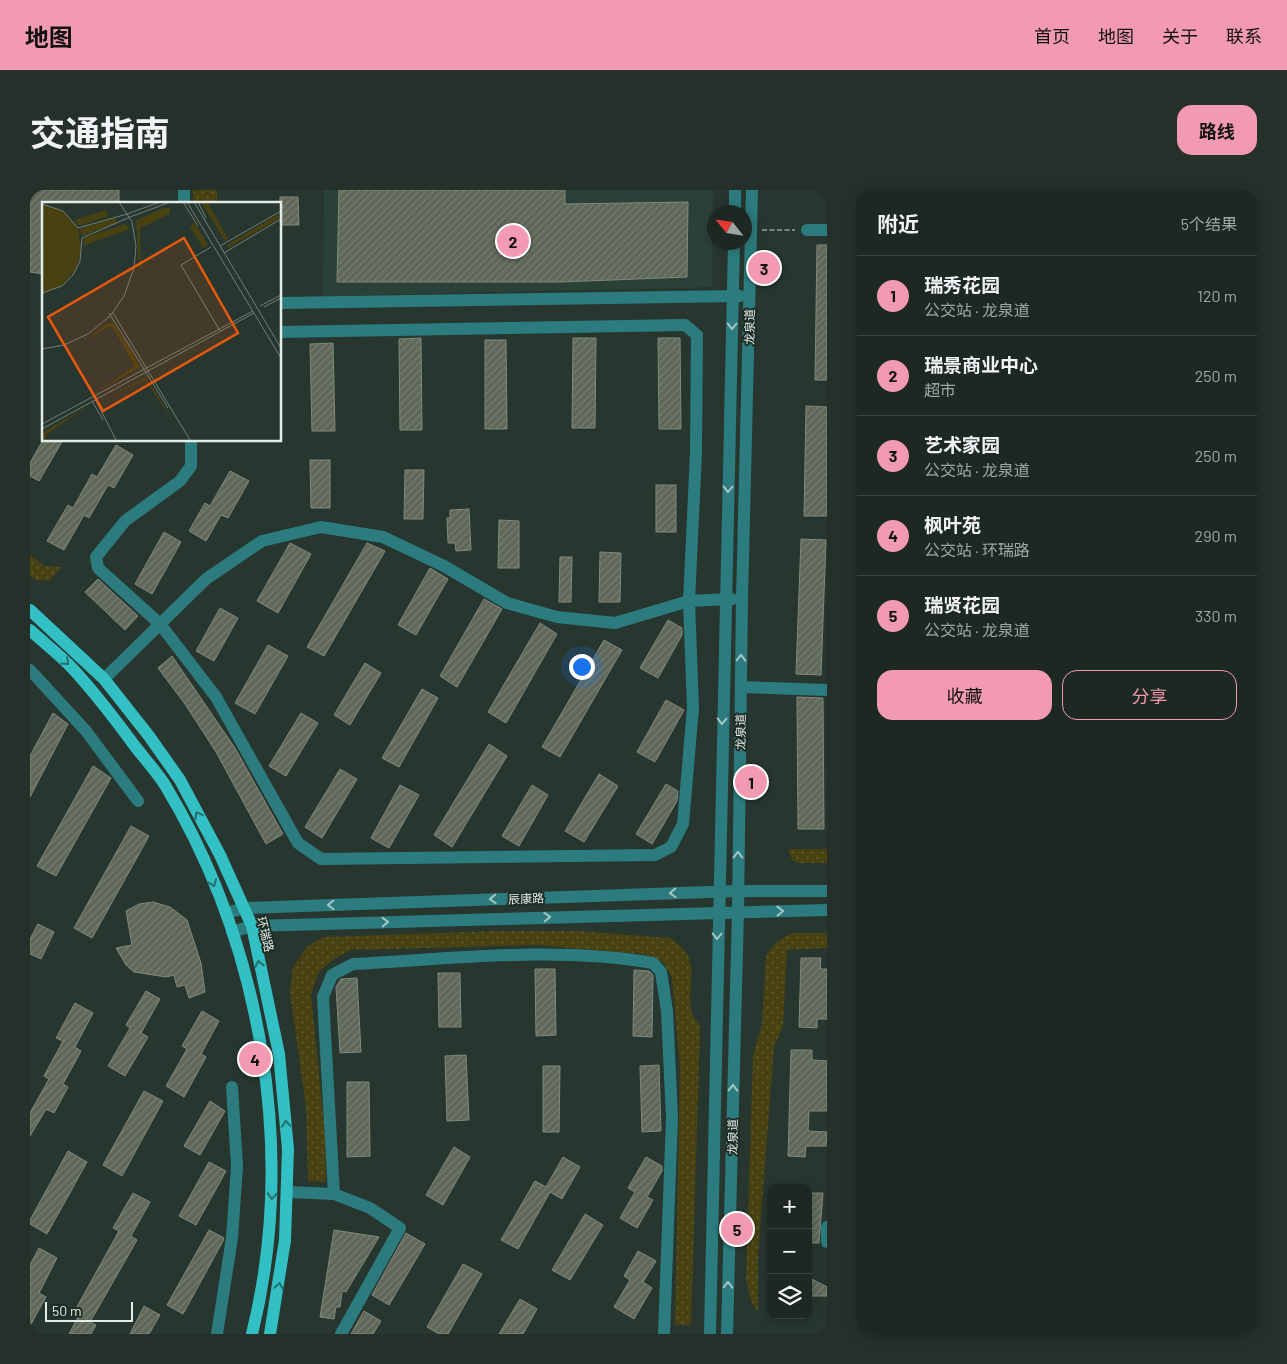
<!DOCTYPE html>
<html lang="zh">
<head>
<meta charset="utf-8">
<style>
	body { margin:0; font-family:Barlow,"Noto Sans SC",sans-serif; background:#25302b; color:#f1f3f6 }
	.controls { position:absolute; right:15px; bottom:15px; display:grid; overflow:hidden; border-radius:10px; box-shadow:0 2px 12px #0003 }
	.controls button { width:45px; height:45px; display:grid; place-items:center; padding:0; border:0; border-bottom:1px solid #3b4441; background:#1d2823; color:#f1f3f6; font:25px sans-serif }
	.compass { position:absolute; left:677px; top:15px; width:45px; height:45px; border-radius:50%; background:#1d2823; box-shadow:0 2px 12px #0003; rotate:300deg }
	.scale { position:absolute; left:15px; bottom:12px; width:88px; box-sizing:border-box; padding-left:5px; border:2px solid #e3ede8; border-top:0; font-size:14px; line-height:18px; white-space:nowrap; color:#e3ede8; -webkit-text-stroke:4px #1d2c25; paint-order:stroke }
	.you { position:absolute; left:551px; top:476px; width:18px; height:18px; margin:-12px; border:4px solid #fff; border-radius:50%; background:#1a73e8; box-shadow:0 0 0 8px #1a73e833 }
	.badge { display:grid; place-items:center; width:32px; height:32px; border-radius:50%; background:#f19ab1; color:#111; font-size:16px; font-weight:700 }
	.pin { position:absolute; translate:-50% -50%; border:2px solid #fff; box-shadow:0 1px 5px #0006 }
	.list { margin:0; padding:0; list-style:none }
	h2 { display:flex; justify-content:space-between; align-items:center; height:65px; margin:0; padding:0 20px; font-size:21px }
	h2 small { font-size:16px; font-weight:400; color:#a0a6a6 }
	.list li { display:grid; grid-template-columns:32px 1fr auto; gap:15px; align-items:center; box-sizing:border-box; height:80px; padding:0 20px; border-top:1px solid #3b4441 }
	.list b { display:block; font-size:19px; white-space:nowrap }
	.list p { margin:0; font-size:16px; white-space:nowrap; color:#a0a6a6 }
	.list em { font-size:16px; font-style:normal; color:#a0a6a6 }
	.actions { display:flex; gap:10px; padding:15px 20px }
	.actions a { flex:1; padding:11px 0; border:1px solid #f19ab1; border-radius:15px; text-align:center; font-size:18px; color:#f19ab1 }
	.actions .main { background:#f19ab1; color:#111 }
	.icon { flex:none; width:28px; height:28px; fill:none; stroke:currentColor; stroke-width:2; stroke-linecap:round; stroke-linejoin:round }
	.map { position:relative; flex:none; width:797px; height:1144px; overflow:hidden; border-radius:15px }
	header { display:flex; align-items:center; gap:30px; box-sizing:border-box; height:70px; padding:0 25px; background:#f19ab1; color:#111 }
	header strong { font-size:24px }
	nav { display:flex; gap:28px; margin-inline-start:auto; font-size:18px }
	.intro { display:flex; align-items:center; justify-content:space-between; box-sizing:border-box; height:120px; padding:0 30px }
	h1 { margin:0; font-size:35px }
	.button { padding:12px 22px; border-radius:15px; background:#f19ab1; color:#111; font-size:18px; font-weight:700 }
	main { display:flex; gap:30px; padding:0 30px }
	aside { flex:1; background:#1d2823; border-radius:15px; box-shadow:0 2px 12px #0003 }
	.map>svg:first-child { display:block }
	.built { fill:#2a4138 }
	.grass { fill:url(#grass-dots) }
	.building { fill:url(#building-hatch); stroke:#80897b }
	.lines { fill:none; stroke-linecap:round; stroke-linejoin:round }
	.path { stroke:#798680; stroke-width:2; stroke-dasharray:5 2.5; stroke-linecap:butt }
	.minor { stroke:#2c7c7f; stroke-width:12 }
	.major { stroke:#32c0c5; stroke-width:12 }
	.oneway { stroke:#a3c5c3 }
	.oneway2 { stroke:#266f6d }
	.labels { text-anchor:middle; dominant-baseline:central; stroke-width:4; stroke-linejoin:round; paint-order:stroke }
	.street-label { font-size:12px; fill:#e3ede8; stroke:#1d2c25 }
	.inset-road { fill:none; stroke:#727f79; stroke-width:1 }
	.view { fill:#e8590c; fill-opacity:0.15; stroke:#e8590c; stroke-width:2.5 }
	.inset-edge { fill:none; stroke:#e3ede8; stroke-width:2.5 }
</style>
</head>
<body>
<header>
<strong>地图</strong>
<nav><a>首页</a><a>地图</a><a>关于</a><a>联系</a></nav>
</header>
<div class="intro"><h1>交通指南</h1><a class="button">路线</a></div>
<main>
<div class="map">
<svg width="797" height="1144" viewBox="0 0 797 1144">
	<defs>
		<pattern id="grass-dots" width="8" height="8" patternUnits="userSpaceOnUse" patternTransform="scale(1.25)"><rect width="8" height="8" fill="#484111"/><path d="M2 2h.1M6 6h.1" fill="none" stroke="#625d34" stroke-width="1.8" stroke-linecap="round"/></pattern>
		<pattern id="building-hatch" width="6" height="6" patternUnits="userSpaceOnUse" patternTransform="scale(1.25)"><rect width="6" height="6" fill="#5e6759"/><path d="M-1 1l2-2M0 6l6-6M5 7l2-2" fill="none" stroke="#757d71"/></pattern>
	</defs>
	<rect width="100%" height="100%" fill="#27362f"/>
	<!-- built -->
	<path class="built" d="M294,0H683L682,97L293,106Z"/>
	<!-- grass -->
	<g class="grass">
		<rect x="163" y="0" width="24" height="14"/>
		<path d="M0,365L15,376L32,377L19,391L6,390L0,386Z"/>
		<path d="M758,659H797V673H768L762,670Z"/>
		<path d="M468,741H547L640,748C673,769 657,788 661,819C662,825 667,832 670,837L661,1135H645L650,877L642,787L633,772L613,764L506,755L321,760L304,769L288,783L281,805L295,944L296,992L278,991L276,917L260,803L263,777L277,757L293,747Z"/>
		<path d="M762,743H797V758L757,760L753,836L744,857L728,1065V1123L721,1111L716,1089L723,865L732,835L736,765L746,752Z"/>
	</g>
	<!-- building -->
	<g class="building">
		<path d="M0,0H89V14H14V84L0,82Z"/>
		<path d="M309,0H535V14L658,12L657,87L531,92H307Z"/>
		<path d="M250,7H268L269,35H250Z"/>
		<path d="M787,55H797V190H785Z"/>
		<path d="M391,148L392,240H370L369,149Z"/>
		<path d="M543,148H566L565,238H542Z"/>
		<path d="M628,148H650L651,239H629Z"/>
		<path d="M455,150H476L477,239H455Z"/>
		<path d="M303,153L305,241H282L280,154Z"/>
		<path d="M776,216L797,217V326H774Z"/>
		<path d="M13,250H33L9,291L0,286V273Z"/>
		<path d="M86,255L103,265L84,298L78,295L59,328L54,325L34,360L17,351L38,315L43,318L62,284L67,287Z"/>
		<path d="M280,270H300V318H281Z"/>
		<path d="M375,280H394L393,329H374Z"/>
		<path d="M200,281L219,291L198,328L191,325L176,351L159,341L175,313L180,316Z"/>
		<rect x="626" y="295" width="20" height="47"/>
		<path d="M439,319L441,360L426,361L425,353H418L417,328H420V320Z"/>
		<path d="M469,330L489,331V378H468Z"/>
		<path d="M134,342L151,352L122,404L105,394Z"/>
		<path d="M771,349L796,350L791,485L766,484Z"/>
		<path d="M260,353L281,364L248,423L227,411Z"/>
		<path d="M337,353L355,361L294,466L277,457Z"/>
		<path d="M570,362L591,363L590,412H569Z"/>
		<path d="M530,367H542L541,412H529Z"/>
		<path d="M400,378L418,389L386,445L368,435Z"/>
		<path d="M68,389L108,426L95,440L55,402Z"/>
		<path d="M454,409L472,419L427,497L410,486Z"/>
		<path d="M190,418L208,428L184,471L166,461Z"/>
		<path d="M638,430L652,438V445L628,488L610,478Z"/>
		<path d="M510,433L527,444L476,533L458,522Z"/>
		<path d="M574,450L592,460L530,567L512,557Z"/>
		<path d="M238,455L258,466L225,524L205,513Z"/>
		<path d="M142,466L205,558L253,644L236,654L186,562L155,514L128,478Z"/>
		<path d="M335,473L351,483L320,535L304,525Z"/>
		<path d="M392,499L408,508L369,577L352,568Z"/>
		<path d="M767,507L793,508L794,639H768Z"/>
		<path d="M636,510L654,520L625,572L607,562Z"/>
		<path d="M23,523L38,534L0,607V566Z"/>
		<path d="M271,523L288,533L256,586L239,576Z"/>
		<path d="M459,554L477,566L422,657L404,645Z"/>
		<path d="M63,576L81,588L26,686L7,676Z"/>
		<path d="M310,579L327,589L292,648L275,637Z"/>
		<path d="M569,584L588,596L554,652L535,641Z"/>
		<path d="M636,594L648,601L647,611L622,654L606,644Z"/>
		<path d="M370,595L389,605L359,658L341,648Z"/>
		<path d="M502,595L518,605L489,656L472,646Z"/>
		<path d="M101,636L119,646L62,748L44,738Z"/>
		<path d="M123,712L140,717L157,730L171,773L175,802L159,808L155,795L147,797L144,785L136,787L104,782L96,775L86,758L102,755L96,721L109,714Z"/>
		<path d="M8,734L24,742L11,769L0,764V749Z"/>
		<path d="M771,768H791L790,779H797V829H787V838L769,837Z"/>
		<path d="M505,779H525L526,845L506,846Z"/>
		<path d="M604,780L619,781L623,785L622,847L603,846Z"/>
		<path d="M408,783H430L431,837H409Z"/>
		<path d="M327,788L331,862L310,863L306,797L311,789Z"/>
		<path d="M116,801L130,809L111,843L118,847L95,886L78,876L100,838L96,835Z"/>
		<path d="M45,813L63,823L45,857L51,861L33,894L38,897L24,923L16,919L0,946V923L19,889L14,886L33,851L26,848Z"/>
		<path d="M172,821L189,831L171,864L176,867L154,907L136,896L157,859L152,856Z"/>
		<path d="M761,860H782V870L797,871V921H779L778,941L797,942L796,956H776L775,967L758,966Z"/>
		<path d="M436,865L439,930L417,931L415,866Z"/>
		<path d="M629,875L631,941L612,942L610,876Z"/>
		<path d="M513,876H530L529,942H513Z"/>
		<path d="M317,892H339L340,966L317,967Z"/>
		<path d="M114,901L133,911L92,986L73,975Z"/>
		<path d="M180,911L195,921L170,965L154,956Z"/>
		<path d="M424,957L440,967L413,1015L396,1005Z"/>
		<path d="M38,961L57,972L17,1044L0,1034V1030Z"/>
		<path d="M533,967L550,977L532,1009L520,1002L488,1059L471,1050L505,991L516,997Z"/>
		<path d="M616,967L632,976V981L617,1007L623,1010L607,1038L590,1028L605,1002L598,998Z"/>
		<path d="M179,972L196,981L166,1035L149,1026Z"/>
		<path d="M103,1003L120,1012L101,1046L107,1050L60,1132L66,1135L61,1144H39L48,1127L43,1124L89,1041L83,1038Z"/>
		<path d="M778,1003H793L789,1053H778Z"/>
		<path d="M555,1024L573,1035L540,1090L522,1080Z"/>
		<path d="M179,1040L194,1048L193,1051L153,1124L137,1115Z"/>
		<path d="M304,1040L349,1047L316,1102L312,1101L310,1117H306L304,1129L290,1127Z"/>
		<path d="M376,1043L395,1054L359,1115L342,1105Z"/>
		<path d="M9,1058L27,1068L9,1103L16,1107L0,1136V1075Z"/>
		<path d="M608,1061L626,1071L613,1092L622,1098L604,1129L584,1117L600,1090L594,1086Z"/>
		<path d="M433,1074L452,1084L418,1144H409L397,1137Z"/>
		<path d="M778,1087L797,1097V1106H778Z"/>
		<path d="M490,1109L507,1119L493,1144H469Z"/>
		<path d="M114,1116L130,1125L119,1144H100Z"/>
		<path d="M334,1121L351,1131L343,1144H321Z"/>
	</g>
	<g class="lines">
		<!-- path -->
		<path class="path" d="M732,40H765"/>
		<!-- minor -->
		<g class="minor">
			<path d="M154,0V14"/>
			<path d="M705,22V0"/>
			<path d="M777,40H797"/>
			<path d="M250,113L710,106"/>
			<path d="M161,250V276L150,291L95,331L66,367L68,378L130,434L186,507L268,653L291,669L625,665L641,657L653,634L663,518L659,411L666,262L667,145L655,135L250,142"/>
			<path d="M0,480L56,541L108,611"/>
			<path d="M74,489L176,389L232,351L291,337L353,347L414,376L477,413L527,427L585,433L659,411L702,409"/>
			<path d="M711,497L797,500"/>
			<path d="M196,723L215,718L708,701H797"/>
			<path d="M202,742L222,736L797,720"/>
			<path d="M258,1002L304,1004L340,1018L370,1038L311,1144"/>
			<path d="M304,1004L293,807L302,785L323,774C422,769 525,756 623,773L631,782L637,821L642,927L634,1144"/>
			<path d="M797,1037V1052"/>
			<path d="M187,1144L202,1048L207,976L202,897"/>
			<path d="M680,1144L704,52"/>
			<path d="M697,1144L708,722L712,409L722,0"/>
		</g>
		<!-- major -->
		<g class="major">
			<path d="M0,420L74,489L119,546L150,590L190,665L222,736L249,864L258,959L255,1050L240,1144"/>
			<path d="M0,440C14,453 30,465 43,479C65,503 85,529 104,555C114,568 126,581 135,595C232,756 267,962 222,1144"/>
		</g>
	</g>
	<!-- one-way arrows -->
	<defs><path id="oneway-chevron" d="M-2-3.5L2.5 0L-2 3.5" fill="none" stroke-width="1.6" stroke-linecap="round" stroke-linejoin="round" transform="scale(1.25)"/></defs>
	<g class="oneway">
		<use href="#oneway-chevron" transform="translate(702 136) rotate(91)"/>
		<use href="#oneway-chevron" transform="translate(698 299) rotate(91)"/>
		<use href="#oneway-chevron" transform="translate(711 468) rotate(-89)"/>
		<use href="#oneway-chevron" transform="translate(692 531) rotate(91)"/>
		<use href="#oneway-chevron" transform="translate(708 665) rotate(-89)"/>
		<use href="#oneway-chevron" transform="translate(643 703) rotate(178)"/>
		<use href="#oneway-chevron" transform="translate(463 709) rotate(178)"/>
		<use href="#oneway-chevron" transform="translate(301 715) rotate(178)"/>
		<use href="#oneway-chevron" transform="translate(750 721) rotate(-1)"/>
		<use href="#oneway-chevron" transform="translate(517 727) rotate(-2)"/>
		<use href="#oneway-chevron" transform="translate(355 732) rotate(-2)"/>
		<use href="#oneway-chevron" transform="translate(687 746) rotate(91)"/>
		<use href="#oneway-chevron" transform="translate(703 898) rotate(-89)"/>
		<use href="#oneway-chevron" transform="translate(698 1095) rotate(-89)"/>
	</g>
	<g class="oneway2">
		<use href="#oneway-chevron" transform="translate(36 472) rotate(42)"/>
		<use href="#oneway-chevron" transform="translate(168 625) rotate(-118)"/>
		<use href="#oneway-chevron" transform="translate(183 693) rotate(67)"/>
		<use href="#oneway-chevron" transform="translate(229 774) rotate(-101)"/>
		<use href="#oneway-chevron" transform="translate(256 934) rotate(-94)"/>
		<use href="#oneway-chevron" transform="translate(242 1006) rotate(94)"/>
		<use href="#oneway-chevron" transform="translate(249 1096) rotate(-81)"/>
	</g>
	<g class="labels">
		<!-- street labels -->
		<g class="street-label">
			<text transform="translate(719 137) rotate(-89)">龙泉道</text>
			<text transform="translate(710 542) rotate(-89)">龙泉道</text>
			<text transform="translate(496 708) rotate(-2)">辰康路</text>
			<text transform="translate(236 744) rotate(76)">环瑞路</text>
			<text transform="translate(702 947) rotate(-89)">龙泉道</text>
		</g>
	</g>
	<!-- overview -->
	<g transform="translate(12 12)">
		<rect width="239" height="239" fill="#27362f"/>
		<path d="M159,0H165L186,37L183,39ZM0,2L21,9L36,26L39,45L35,65L20,84L0,91ZM122,6H128V12L98,26L99,66L97,65L94,18ZM235,13L238,16L186,46V42ZM152,20L166,43L161,46L148,25ZM71,121L91,152L97,165L52,192L93,164L71,125H65L44,139L64,122ZM103,176L114,190L132,220L103,178L58,199ZM48,203L5,232L3,238H0L1,230Z" fill="#484111"/>
		<path d="M64,8L66,14L37,24L33,18ZM73,15L75,21L40,34L38,27ZM83,22L88,27L41,44L42,36Z" fill="#484111"/>
		<path class="inset-road" d="M141,0L156,24M145,0L239,156M152,0L239,146M156,0L164,16M0,2L21,9L36,26L85,12M85,12L118,0M88,15L128,0M178,44L239,9M169,45L139,63L178,129M182,51L239,17M0,91L20,84L31,73L38,59L40,36L88,15M218,104L239,93M222,105L239,96M67,111L126,206M71,111L148,238M0,147L22,143L46,132L69,113L82,94L92,66L94,44L90,20L77,0M53,197L74,238M50,199L61,218M0,222L211,109M0,227L212,111"/>
		<path class="view" d="M142,36L196,131L61,209L6,115Z"/>
		<rect width="239" height="239" class="inset-edge"/>
	</g>
</svg>
<div class="controls">
<button>+</button>
<button>−</button>
<button><svg class="icon" aria-label="layers" viewBox="0 0 24 24"><path d="M12 4l9 5-9 5-9-5zM3 14l9 5 9-5"/></svg></button>
</div>
<svg class="compass" viewBox="-18 -18 36 36"><path d="M0-13l5 13h-10z" fill="#e53935"/><path d="M0 13l5-13h-10z" fill="#a0a6a6"/></svg>
<div class="scale">50 m</div>
<div class="you"></div>
<div class="pin badge" style="left:721px;top:592px">1</div>
<div class="pin badge" style="left:483px;top:51px">2</div>
<div class="pin badge" style="left:734px;top:78px">3</div>
<div class="pin badge" style="left:225px;top:869px">4</div>
<div class="pin badge" style="left:707px;top:1039px">5</div>
</div>
<aside>
<h2>附近<small>5个结果</small></h2>
<ul class="list">
<li><span class="badge">1</span><div><b>瑞秀花园</b><p>公交站 · 龙泉道</p></div><em>120 m</em></li>
<li><span class="badge">2</span><div><b>瑞景商业中心</b><p>超市</p></div><em>250 m</em></li>
<li><span class="badge">3</span><div><b>艺术家园</b><p>公交站 · 龙泉道</p></div><em>250 m</em></li>
<li><span class="badge">4</span><div><b>枫叶苑</b><p>公交站 · 环瑞路</p></div><em>290 m</em></li>
<li><span class="badge">5</span><div><b>瑞贤花园</b><p>公交站 · 龙泉道</p></div><em>330 m</em></li>
</ul>
<div class="actions"><a class="main">收藏</a><a>分享</a></div>
</aside>
</main>
</body>
</html>
